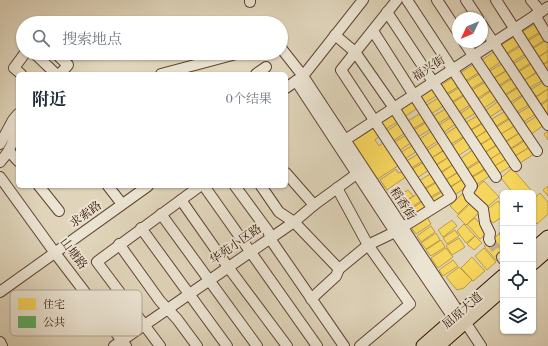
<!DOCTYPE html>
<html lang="zh">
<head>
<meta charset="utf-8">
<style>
	body { margin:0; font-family:"Old Standard TT","Noto Serif SC",serif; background:#f6f6f7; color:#1f2937 }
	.controls { position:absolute; right:12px; bottom:12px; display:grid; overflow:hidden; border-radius:6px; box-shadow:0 1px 3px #0004 }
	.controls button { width:36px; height:36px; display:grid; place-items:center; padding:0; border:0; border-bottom:1px solid #e0e1e3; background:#fff; color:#1f2937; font:20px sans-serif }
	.compass { position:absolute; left:452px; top:12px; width:36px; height:36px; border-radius:50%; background:#fff; box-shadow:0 1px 3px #0004; rotate:226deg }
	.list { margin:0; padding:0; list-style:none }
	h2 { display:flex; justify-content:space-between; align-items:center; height:52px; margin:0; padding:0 16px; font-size:17px }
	h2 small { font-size:13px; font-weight:400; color:#747a83 }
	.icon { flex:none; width:22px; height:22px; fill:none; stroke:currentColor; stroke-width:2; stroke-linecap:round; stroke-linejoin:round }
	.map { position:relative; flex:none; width:548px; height:346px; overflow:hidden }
	.search { position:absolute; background:#fff; box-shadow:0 1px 3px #0004; left:16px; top:16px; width:272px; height:44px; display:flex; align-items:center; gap:10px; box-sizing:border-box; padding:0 14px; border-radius:22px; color:#747a83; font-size:15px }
	.panel { position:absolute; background:#fff; box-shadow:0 1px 3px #0004; left:16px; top:72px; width:272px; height:116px; border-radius:6px }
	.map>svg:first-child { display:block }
	.homes { fill:#f6d55c; stroke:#bc9b42 }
	.public { fill:#5aae61; stroke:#4f8045 }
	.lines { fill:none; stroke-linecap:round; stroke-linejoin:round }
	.minor-tunnel { stroke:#beae97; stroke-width:10; stroke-dasharray:10 5; stroke-linecap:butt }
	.minor-casing { stroke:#604432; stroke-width:12 }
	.major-casing { stroke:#351405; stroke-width:15 }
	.minor { stroke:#ebe4d3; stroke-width:10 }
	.major { stroke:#e0d5bb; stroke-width:13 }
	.labels { text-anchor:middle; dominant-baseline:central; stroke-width:4; stroke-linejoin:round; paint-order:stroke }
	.street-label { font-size:12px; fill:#351405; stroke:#ebe4d3 }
	.key { fill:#ebe4d3; stroke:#b4a695; stroke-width:1 }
	.key-label { font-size:11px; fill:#351405 }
</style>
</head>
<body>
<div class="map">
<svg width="548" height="346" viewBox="0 0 548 346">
	<rect width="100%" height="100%" fill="#e0d5bb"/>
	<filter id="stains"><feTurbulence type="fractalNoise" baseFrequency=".005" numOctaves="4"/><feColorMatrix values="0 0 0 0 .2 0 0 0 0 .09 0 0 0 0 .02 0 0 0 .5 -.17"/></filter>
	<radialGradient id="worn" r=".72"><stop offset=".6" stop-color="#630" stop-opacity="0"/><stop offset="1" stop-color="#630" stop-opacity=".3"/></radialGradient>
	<!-- homes -->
	<g class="homes">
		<path d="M535,24L540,32L525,41L520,33Z"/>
		<path d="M541,33L545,40L530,49L526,42Z"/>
		<path d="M515,36L520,45L505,54L500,46Z"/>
		<path d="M546,40L548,43V51L536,58L531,50Z"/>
		<path d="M521,46L526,54L511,63L506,55Z"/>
		<path d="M495,51L502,61L487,71L480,61Z"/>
		<path d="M548,51V61L542,65L538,58Z"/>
		<path d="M528,55L532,62L518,71L513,64Z"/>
		<path d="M548,62V71L547,72L542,65Z"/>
		<path d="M503,63L507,70L492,79L488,72Z"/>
		<path d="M533,63L538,71L523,81L518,72Z"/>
		<path d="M474,64L480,72L465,81L460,73Z"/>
		<path d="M508,70L512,77L498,86L493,79Z"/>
		<path d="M538,72L543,80L528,89L523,81Z"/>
		<path d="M481,73L486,80L471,89L466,82Z"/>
		<path d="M455,76L461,85L446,94L441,85Z"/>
		<path d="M513,78L519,86L504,95L499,87Z"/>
		<path d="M487,81L492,89L478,98L472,90Z"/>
		<path d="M545,81L548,86V89L535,97L530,90Z"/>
		<path d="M462,86L466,93L452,102L447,95Z"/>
		<path d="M519,87L524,94L509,103L505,96Z"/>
		<path d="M434,88L438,95L423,104L419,97Z"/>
		<path d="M548,89V99L539,105L535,98Z"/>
		<path d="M492,90L498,99L484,108L478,100Z"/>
		<path d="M467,94L473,103L459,112L452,103Z"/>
		<path d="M524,95L530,104L515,113L510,105Z"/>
		<path d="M440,97L445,105L431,114L425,106Z"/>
		<path d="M500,100L505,107L490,117L486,110Z"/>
		<path d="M548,100V112L545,114L540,106Z"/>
		<path d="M414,101L419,107L404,117L400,110Z"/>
		<path d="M474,104L479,111L464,120L460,114Z"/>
		<path d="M532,105L537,113L522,123L517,114Z"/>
		<path d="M447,108L452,115L437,124L432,117Z"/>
		<path d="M507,110L511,117L496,126L492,119Z"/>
		<path d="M421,113L426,121L411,130L406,122Z"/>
		<path d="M480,114L485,121L470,130L465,123Z"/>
		<path d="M393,115L397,122L383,131L378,124Z"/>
		<path d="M538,115L544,125L530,135L523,125Z"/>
		<path d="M453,116L457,123L443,133L438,126Z"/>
		<path d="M511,118L516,125L501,134L497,127Z"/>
		<path d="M427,122L431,129L416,138L412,131Z"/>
		<path d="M485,122L489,129L475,138L470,131Z"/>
		<path d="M399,123L405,133L390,143L384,133Z"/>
		<path d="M459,125L466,135L451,144L444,135Z"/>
		<path d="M516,125L521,132L506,141L501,134Z"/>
		<path d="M376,127L381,135L375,140L379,146L384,142L401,164L376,180L352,142Z"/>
		<path d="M490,129L494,136L479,145L475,138Z"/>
		<path d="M432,131L439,140L424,150L418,140Z"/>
		<path d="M548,131V140L544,134Z"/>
		<path d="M521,132L525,139L510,149L506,142Z"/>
		<path d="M406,135L411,143L397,152L391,144Z"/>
		<path d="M466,136L473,146L458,156L452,146Z"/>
		<path d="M494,136L499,143L484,153L479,146Z"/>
		<path d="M526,140L530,147L515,156L511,149Z"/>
		<path d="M440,142L445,149L430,159L425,152Z"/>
		<path d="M499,144L503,151L489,160L484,153Z"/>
		<path d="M413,145L417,151L402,161L398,154Z"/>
		<path d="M530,147L534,154L520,163L515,156Z"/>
		<path d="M474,149L481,159L466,169L460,159Z"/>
		<path d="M445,150L449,157L434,166L430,159Z"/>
		<path d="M503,151L508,158L493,167L489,160Z"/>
		<path d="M418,154L423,161L408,170L403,163Z"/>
		<path d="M449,157L454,164L439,173L435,166Z"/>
		<path d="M508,158L513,165L498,174L493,167Z"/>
		<path d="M481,161L486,168L471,177L466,170Z"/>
		<path d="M424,162L429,170L414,180L409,171Z"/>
		<path d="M454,164L459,171L444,181L440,174Z"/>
		<path d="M512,168L531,190L528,193H513L501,178Z"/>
		<path d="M396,169L398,173L404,172L407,176L387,190L380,180Z"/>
		<path d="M486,169L491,175L476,185L471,178Z"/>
		<path d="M459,172L463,179L448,188L444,181Z"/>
		<path d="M432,173L437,181L422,190L417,182Z"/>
		<path d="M463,179L468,186L453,196L448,189Z"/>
		<path d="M439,181L444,189L429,198L424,190Z"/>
		<path d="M484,181L499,197L486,208L471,192Z"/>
		<path d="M548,186V196L543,190Z"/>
		<path d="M408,190L413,196L399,206L394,199Z"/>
		<path d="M445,190L449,197L434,206L430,199Z"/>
		<path d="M420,192L424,199L403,213L399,206Z"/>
		<path d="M463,193L471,201L458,214L450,206Z"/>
		<path d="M540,193L548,202V214L537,224L533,220V199Z"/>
		<path d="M425,200L430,207L408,221L403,214Z"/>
		<path d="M498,201L503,207V216L493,223L484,212Z"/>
		<path d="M472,202L481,211L466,225L457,216Z"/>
		<path d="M426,215L431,224L416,234L410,226Z"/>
		<path d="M475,218L488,232L480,239L467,224Z"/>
		<path d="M452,220L457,226L443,237L438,230Z"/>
		<path d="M464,224L475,236L466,243L457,231Z"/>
		<path d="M431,226L435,232L421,242L417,236Z"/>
		<path d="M455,230L459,236L447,244L443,238Z"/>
		<path d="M503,230V238L499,233Z"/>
		<path d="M436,233L440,240L426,249L421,243Z"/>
		<path d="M499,234L503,239V250L493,239Z"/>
		<path d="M475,236L482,243L474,250L467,244Z"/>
		<path d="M459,238L465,247L452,255L446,246Z"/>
		<path d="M492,239L503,252V256L497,261L484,246Z"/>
		<path d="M441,240L445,247L431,256L426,250Z"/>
		<path d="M446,248L453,257L438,268L431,258Z"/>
		<path d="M484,248L496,262L487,270L475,256Z"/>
		<path d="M472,257L485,271L473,281L461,268Z"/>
		<path d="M453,260L458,266L443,276L439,270Z"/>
		<path d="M459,267L472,280L464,288L457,290L446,277Z"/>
	</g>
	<!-- public -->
	<g class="public">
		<path d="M49,18L54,23H44Z"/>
		<path d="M60,53H79L70,63Z"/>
	</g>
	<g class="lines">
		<!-- minor-tunnel -->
		<path class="minor-tunnel" d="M490,241L502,257"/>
		<defs>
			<g id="minor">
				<path d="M397,0L341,70L432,208"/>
				<path d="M407,0L516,166"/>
				<path d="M437,0L458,32"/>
				<path d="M466,0L478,18"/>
				<path d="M496,0L548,81"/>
				<path d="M531,0L541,12"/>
				<path d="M250,2V0"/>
				<path d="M387,12L496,177"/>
				<path d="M535,15L548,37"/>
				<path d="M482,25L548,125"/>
				<path d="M373,31L472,186L468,192L470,197L483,209L485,223L490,233L489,239L490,241"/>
				<path d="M464,42L537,151"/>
				<path d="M281,48L303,76L481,346"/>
				<path d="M34,53L56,74"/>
				<path d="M55,53L68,65L60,74"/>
				<path d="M21,74L14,68L25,53"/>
				<path d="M161,74L240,53"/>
				<path d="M256,74L266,67"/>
				<path d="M296,81L395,232L452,316"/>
				<path d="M286,88L303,76L363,0"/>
				<path d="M345,140L548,7"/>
				<path d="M0,144L13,120L18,114"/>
				<path d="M9,151L18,161"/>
				<path d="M0,162C13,148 12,141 18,125"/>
				<path d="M286,173L314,205"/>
				<path d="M0,177L55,253L126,346"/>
				<path d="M39,186L59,211"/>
				<path d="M108,186L122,204"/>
				<path d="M204,186L317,346"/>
				<path d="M235,186L268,231L273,243L344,346"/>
				<path d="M261,186L279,212L294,222L339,269"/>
				<path d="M337,188L368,245L410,304L360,346"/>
				<path d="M181,200L228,267L287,346"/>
				<path d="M161,214L257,346"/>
				<path d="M141,228L227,346"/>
				<path d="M119,244L160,301L177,319L197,346"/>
				<path d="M502,257L503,259"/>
				<path d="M0,292L148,186"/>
				<path d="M311,299L336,276L339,269L368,245L395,232L451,197L394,108L355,52L335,35"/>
				<path d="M0,342L2,346"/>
				<path d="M114,346L294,222L314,205L362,170"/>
				<path d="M160,346L97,262L98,261L200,186"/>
			</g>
			<g id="major">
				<path d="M533,250L548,237"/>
				<path d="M533,263L548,250"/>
				<path d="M423,346L503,276"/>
				<path d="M438,346L503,289"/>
			</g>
		</defs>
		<!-- minor casing -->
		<use href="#minor" class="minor-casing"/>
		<!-- major casing -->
		<use href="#major" class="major-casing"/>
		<!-- minor -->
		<use href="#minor" class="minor"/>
		<!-- major -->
		<use href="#major" class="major"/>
	</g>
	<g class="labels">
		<!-- street labels -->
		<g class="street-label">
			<text transform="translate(429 69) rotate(-33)">福兴街</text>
			<text transform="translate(402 204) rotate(57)">稻香街</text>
			<text transform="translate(86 215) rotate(-36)">求索路</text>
			<text transform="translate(236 245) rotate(-35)">华苑小区路</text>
			<text transform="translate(73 254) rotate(53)">山塘路</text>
			<text transform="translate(463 311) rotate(-41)">屈原大道</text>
		</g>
	</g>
	<!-- legend -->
	<rect x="10" y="290" width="132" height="46" rx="6" class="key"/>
	<rect x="18" y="298" width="18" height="12" fill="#f6d55c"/>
	<rect x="18" y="316" width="18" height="12" fill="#5aae61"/>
	<g class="key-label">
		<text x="43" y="308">住宅</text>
		<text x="43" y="326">公共</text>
	</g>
	<rect width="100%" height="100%" filter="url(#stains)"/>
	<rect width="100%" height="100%" fill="url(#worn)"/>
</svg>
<div class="controls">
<button>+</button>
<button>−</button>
<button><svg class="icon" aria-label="locate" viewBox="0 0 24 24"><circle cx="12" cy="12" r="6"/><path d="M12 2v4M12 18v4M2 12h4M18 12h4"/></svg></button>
<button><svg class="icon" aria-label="layers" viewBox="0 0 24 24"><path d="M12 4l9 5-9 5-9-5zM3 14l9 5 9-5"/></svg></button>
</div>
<svg class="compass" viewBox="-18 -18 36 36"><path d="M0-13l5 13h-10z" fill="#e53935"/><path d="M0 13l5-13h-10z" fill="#747a83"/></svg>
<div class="search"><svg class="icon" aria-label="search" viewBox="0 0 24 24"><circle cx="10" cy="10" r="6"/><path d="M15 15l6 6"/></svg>搜索地点</div>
<section class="panel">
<h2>附近<small>0个结果</small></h2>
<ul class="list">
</ul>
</section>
</div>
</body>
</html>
